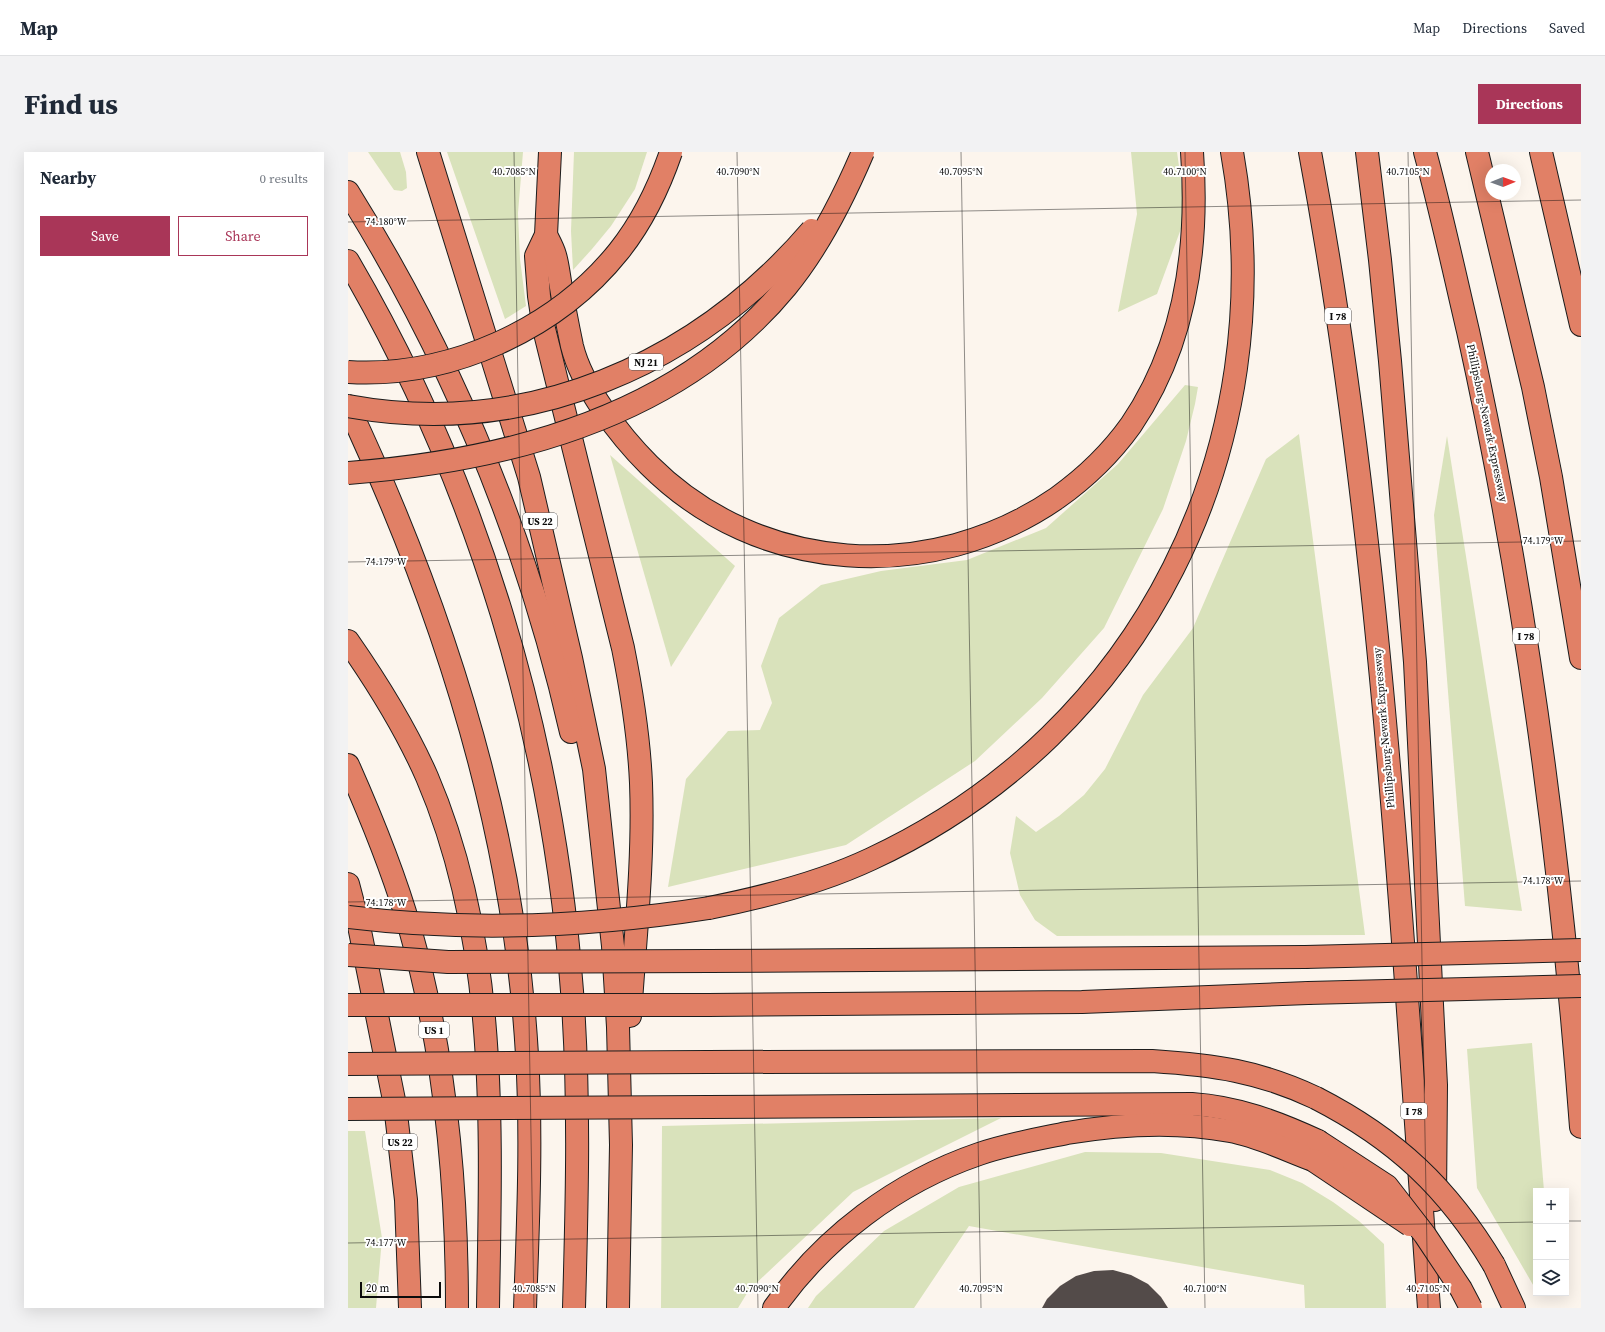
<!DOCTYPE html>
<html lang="en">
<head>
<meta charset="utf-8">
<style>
	body { margin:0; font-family:"Source Serif 4",serif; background:#f2f2f3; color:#1f2937 }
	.controls { position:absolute; right:12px; bottom:12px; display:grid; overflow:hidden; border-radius:0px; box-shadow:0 4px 16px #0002 }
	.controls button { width:36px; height:36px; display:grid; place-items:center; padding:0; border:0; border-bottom:1px solid #e0e1e3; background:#fff; color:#1f2937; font:20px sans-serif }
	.compass { position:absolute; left:1137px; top:12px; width:36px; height:36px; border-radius:50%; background:#fff; box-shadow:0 4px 16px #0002; rotate:89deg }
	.scale { position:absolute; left:12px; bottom:10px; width:81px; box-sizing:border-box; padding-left:4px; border:2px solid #0b0b0b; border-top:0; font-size:11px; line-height:14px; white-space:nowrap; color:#0b0b0b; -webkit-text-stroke:3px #fff; paint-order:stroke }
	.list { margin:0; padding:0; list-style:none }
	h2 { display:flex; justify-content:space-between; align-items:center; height:52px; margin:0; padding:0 16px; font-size:17px }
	h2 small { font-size:13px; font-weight:400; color:#747a83 }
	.actions { display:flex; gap:8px; padding:12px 16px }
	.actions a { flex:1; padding:9px 0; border:1px solid #a93658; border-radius:0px; text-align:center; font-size:14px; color:#a93658 }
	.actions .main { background:#a93658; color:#fff }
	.icon { flex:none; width:22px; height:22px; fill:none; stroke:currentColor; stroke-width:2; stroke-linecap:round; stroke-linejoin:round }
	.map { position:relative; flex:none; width:1233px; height:1156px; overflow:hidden; border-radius:0px }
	header { display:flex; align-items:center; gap:24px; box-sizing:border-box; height:56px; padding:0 20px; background:#fff; border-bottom:1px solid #e0e1e3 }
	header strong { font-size:19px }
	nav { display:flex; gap:22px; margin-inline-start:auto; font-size:14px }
	.intro { display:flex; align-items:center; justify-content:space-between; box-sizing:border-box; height:96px; padding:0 24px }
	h1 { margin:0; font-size:28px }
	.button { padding:10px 18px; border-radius:0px; background:#a93658; color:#fff; font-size:14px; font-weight:700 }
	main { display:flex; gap:24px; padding:0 24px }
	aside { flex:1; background:#fff; border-radius:0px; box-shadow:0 4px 16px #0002 }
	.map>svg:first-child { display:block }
	.green { fill:#d9e2bb }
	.building { fill:#534b49 }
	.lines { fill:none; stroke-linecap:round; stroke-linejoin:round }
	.motorway-casing { stroke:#1c1c1c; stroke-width:24 }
	.motorway { stroke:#e18066; stroke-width:22 }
	.motorway-bridge-casing { stroke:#1c1c1c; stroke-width:24; stroke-linecap:butt }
	.motorway-bridge { stroke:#e18066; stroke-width:22 }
	.ticks { fill:none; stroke:#0b0b0b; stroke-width:1; stroke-opacity:0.45 }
	.labels { text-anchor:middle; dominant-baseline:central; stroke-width:4; stroke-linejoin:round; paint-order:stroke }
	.shield { fill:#fff; stroke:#545454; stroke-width:1 }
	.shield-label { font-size:10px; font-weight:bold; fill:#0b0b0b }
	.street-label { font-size:11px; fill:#0b0b0b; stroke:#fff }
	.ticks-label { font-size:10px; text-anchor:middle; fill:#0b0b0b; stroke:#fff; stroke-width:4; stroke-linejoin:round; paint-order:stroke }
</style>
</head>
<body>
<header>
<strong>Map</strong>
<nav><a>Map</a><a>Directions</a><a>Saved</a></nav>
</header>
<div class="intro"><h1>Find us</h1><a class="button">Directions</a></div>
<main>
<aside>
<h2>Nearby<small>0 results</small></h2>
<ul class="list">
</ul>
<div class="actions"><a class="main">Save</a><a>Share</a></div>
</aside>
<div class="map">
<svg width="1233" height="1156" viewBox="0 0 1233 1156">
	<rect width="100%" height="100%" fill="#fcf5ed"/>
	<!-- green -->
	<g class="green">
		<path d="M20,0H52L58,20L59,36L54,39L46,38Z"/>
		<path d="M99,0H175L170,61L172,107L178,154L157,167Z"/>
		<path d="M226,0H299L287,37L263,74L244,97L225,118L223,79Z"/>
		<path d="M783,0H829L838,63L809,142L770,160L789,62Z"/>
		<path d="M837,233L850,235L847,252L838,289L815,357L756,476L694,546L627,609L498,693L320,735L338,627L380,579L412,578L424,551L413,514L431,466L473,433L533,419L619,408L698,376L770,312Z"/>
		<path d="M951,282L1017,783L709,784L687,768L672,743L662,701L668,664L688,680L711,664L736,643L757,617L795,543L845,476L918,307Z"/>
		<path d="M1099,284L1174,759L1117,754L1086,363Z"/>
		<path d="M262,303L387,414L323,515Z"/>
		<path d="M1184,891L1196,1039H1188V1138L1129,1036L1119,897Z"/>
		<path d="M653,966L505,1040L401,1138L390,1156H313L314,974Z"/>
		<path d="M0,979H17L34,1086L28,1156H0Z"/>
		<path d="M737,1000L813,1001L922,1018L954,1031L985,1050L1011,1069L1036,1092L1038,1156H957L956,1133L621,1074L566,1156H460L468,1144L536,1079L611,1035Z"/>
	</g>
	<!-- building -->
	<path class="building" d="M765,1118L783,1123L800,1132L813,1145L820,1156H694L699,1147L712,1134L728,1124L746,1119Z"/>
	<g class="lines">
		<defs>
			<g id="motorway">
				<path d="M80,0L181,325L223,506L246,617L265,794L270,875L273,993L270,1156"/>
				<path d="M202,0L198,83L188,104L191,144L196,177L275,496C284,541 291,586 293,631C296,709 287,787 282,864"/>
				<path d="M962,0C1033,381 1053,770 1081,1156"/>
				<path d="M1019,0L1032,108L1042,209L1067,510L1088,933L1087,1048"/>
				<path d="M1077,0C1093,59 1106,119 1120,179C1178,441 1213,707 1233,975"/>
				<path d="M1129,0L1185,235L1203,325L1233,506"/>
				<path d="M1193,0L1233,173"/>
				<path d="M0,40C105,208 179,387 223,580"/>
				<path d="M198,83C201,89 205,96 207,103C210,113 211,125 213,135C216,155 220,175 224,194C234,235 272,284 301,313C411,423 583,433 709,346C737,326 763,301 783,273C838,192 851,96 844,0"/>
				<path d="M0,109C130,331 205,584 224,839C232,945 229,1050 226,1156"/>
				<path d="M0,254C96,458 166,676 179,903C184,988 180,1072 177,1156"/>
				<path d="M0,489C30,532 58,577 79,625C151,793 143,977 140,1156"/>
				<path d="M0,613C24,667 46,721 62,777C97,900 109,1028 109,1156"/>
				<path d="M0,732L11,774L47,953L58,1048L62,1156"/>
				<path d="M361,756C417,745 472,731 523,707C796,580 936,294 884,0"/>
				<path d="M361,809L957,805"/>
				<path d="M360,853L734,850L960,841"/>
				<path d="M359,910L804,909C866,913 911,919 968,946"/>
				<path d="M359,955L844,952C889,955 929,970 970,989"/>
				<path d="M1146,1113L1166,1156"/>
				<path d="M426,1156C476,1085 549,1030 631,1002C660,992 690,987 719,981C772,972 829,969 882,979C910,984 938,998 965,1008"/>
			</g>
		</defs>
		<!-- motorway casing -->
		<use href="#motorway" class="motorway-casing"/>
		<!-- motorway -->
		<use href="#motorway" class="motorway"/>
		<defs>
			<g id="motorway-bridge">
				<path d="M0,220C101,226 208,178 271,99C294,70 311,35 323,0"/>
				<path d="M0,254C179,287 348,213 464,78"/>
				<path d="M0,321C161,309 331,265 438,135C471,95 495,47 515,0"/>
				<path d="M0,765C121,780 241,775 361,756"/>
				<path d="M0,803L100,810L361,809"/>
				<path d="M957,805L1233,798"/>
				<path d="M960,841L1233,834"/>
				<path d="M0,853H360"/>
				<path d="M0,912L359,910"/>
				<path d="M968,946C1048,987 1100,1036 1146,1113"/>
				<path d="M0,957L359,955"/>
				<path d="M970,989L1039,1034L1077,1083L1113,1137L1123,1156"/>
				<path d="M965,1008L1062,1073"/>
			</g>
		</defs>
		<!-- motorway-bridge casing -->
		<use href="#motorway-bridge" class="motorway-bridge-casing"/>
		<!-- motorway-bridge -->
		<use href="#motorway-bridge" class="motorway-bridge"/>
	</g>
	<!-- ticks -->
	<path class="ticks" d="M166,0L186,1156M389,0L410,1156M613,0L633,1156M837,0L857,1156M1060,0L1080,1156M0,70L1233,48M0,410L1233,389M0,750L1233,729M1218,1069H1233M0,1091L1188,1070"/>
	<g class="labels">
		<!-- shield labels -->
		<g class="shield">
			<rect x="977" y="156" width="26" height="16" rx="3"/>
			<rect x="281" y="202" width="34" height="16" rx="3"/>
			<rect x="175" y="361" width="34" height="16" rx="3"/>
			<rect x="1165" y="476" width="26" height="16" rx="3"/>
			<rect x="71" y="870" width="30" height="16" rx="3"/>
			<rect x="1053" y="951" width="26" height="16" rx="3"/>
			<rect x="35" y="982" width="34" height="16" rx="3"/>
		</g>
		<g class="shield-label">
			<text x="990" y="164">I 78</text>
			<text x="298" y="210">NJ 21</text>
			<text x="192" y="369">US 22</text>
			<text x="1178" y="484">I 78</text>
			<text x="86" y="878">US 1</text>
			<text x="1066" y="959">I 78</text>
			<text x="52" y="990">US 22</text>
		</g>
		<!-- street labels -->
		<g class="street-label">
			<text transform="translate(1139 271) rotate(78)">Phillipsburg-Newark Expressway</text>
			<text transform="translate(1036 576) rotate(-95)">Phillipsburg-Newark Expressway</text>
		</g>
	</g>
	<g class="ticks-label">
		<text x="166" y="23">40.7085°N</text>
		<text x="390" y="23">40.7090°N</text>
		<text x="613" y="23">40.7095°N</text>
		<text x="837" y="23">40.7100°N</text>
		<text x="1060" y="23">40.7105°N</text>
		<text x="38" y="73">74.180°W</text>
		<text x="1195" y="392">74.179°W</text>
		<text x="38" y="413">74.179°W</text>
		<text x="1195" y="732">74.178°W</text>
		<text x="38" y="754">74.178°W</text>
		<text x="38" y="1094">74.177°W</text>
		<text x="186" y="1140">40.7085°N</text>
		<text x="409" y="1140">40.7090°N</text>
		<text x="633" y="1140">40.7095°N</text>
		<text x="857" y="1140">40.7100°N</text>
		<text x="1080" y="1140">40.7105°N</text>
	</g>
</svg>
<div class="controls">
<button>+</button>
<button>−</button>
<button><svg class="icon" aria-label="layers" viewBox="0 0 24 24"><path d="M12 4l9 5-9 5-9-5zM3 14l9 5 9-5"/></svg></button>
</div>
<svg class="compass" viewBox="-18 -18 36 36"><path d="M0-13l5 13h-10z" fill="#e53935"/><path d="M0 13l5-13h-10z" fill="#747a83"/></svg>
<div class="scale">20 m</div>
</div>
</main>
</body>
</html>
